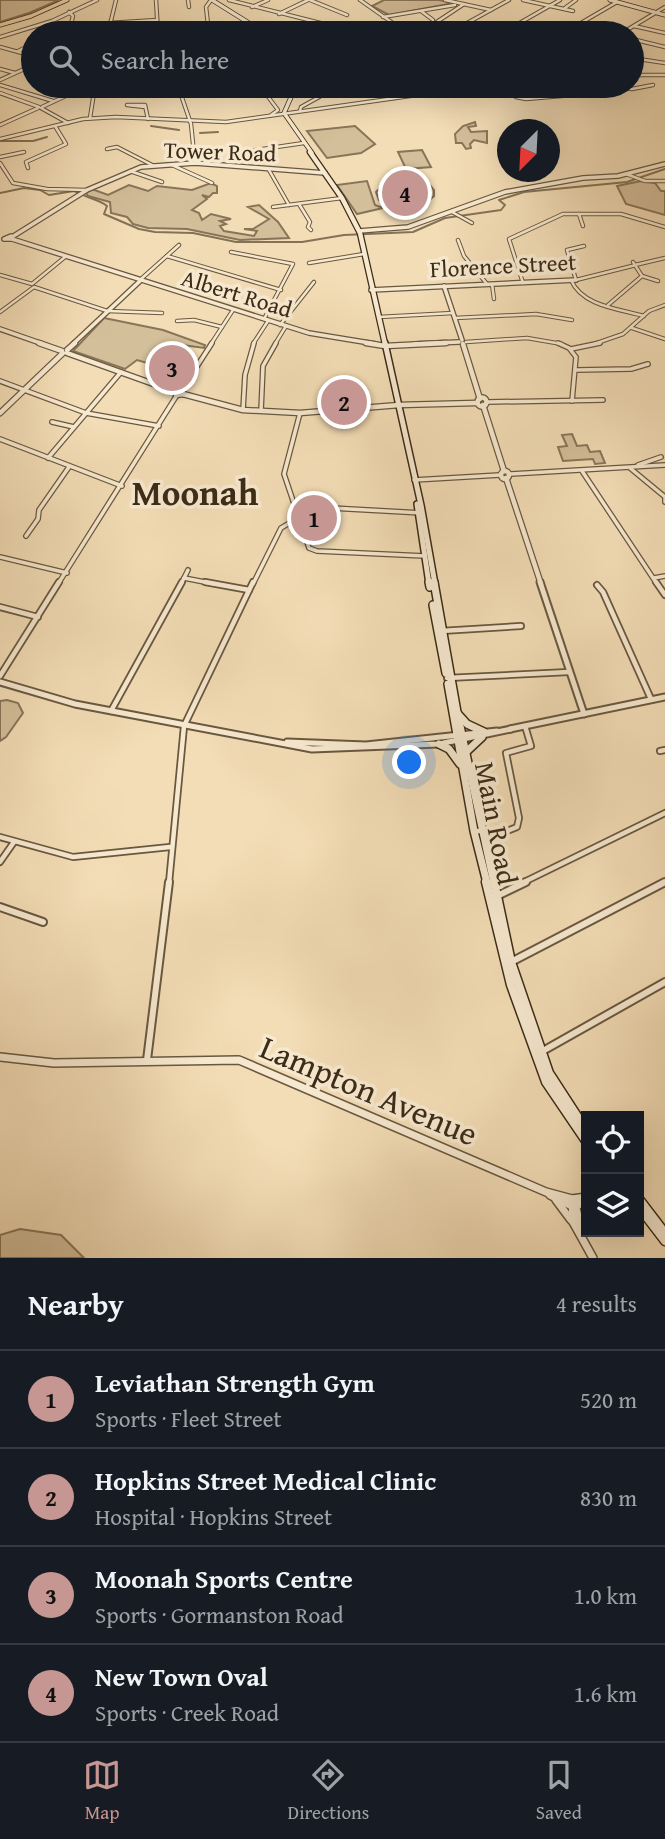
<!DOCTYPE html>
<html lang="en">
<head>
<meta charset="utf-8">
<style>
	body { margin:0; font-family:"Gentium Book Plus",serif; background:#242831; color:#f1f3f6 }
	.controls { position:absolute; right:21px; bottom:21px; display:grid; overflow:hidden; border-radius:0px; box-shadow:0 7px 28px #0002 }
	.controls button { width:63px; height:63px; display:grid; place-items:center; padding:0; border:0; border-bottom:2px solid #363941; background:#171b24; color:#f1f3f6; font:35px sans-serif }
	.compass { position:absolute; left:497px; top:119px; width:63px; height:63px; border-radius:50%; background:#171b24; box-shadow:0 7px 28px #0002; rotate:204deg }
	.you { position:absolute; left:410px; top:763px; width:24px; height:24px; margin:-18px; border:5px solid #fff; border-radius:50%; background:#1a73e8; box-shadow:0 0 0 10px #1a73e833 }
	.badge { display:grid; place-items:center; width:46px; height:46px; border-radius:50%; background:#c59692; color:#111; font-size:23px; font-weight:700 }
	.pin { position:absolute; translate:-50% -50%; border:4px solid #fff; box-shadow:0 2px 7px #0006 }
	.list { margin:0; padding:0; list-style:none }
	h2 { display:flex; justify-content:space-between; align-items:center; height:91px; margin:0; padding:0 28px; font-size:30px }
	h2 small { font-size:23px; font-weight:400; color:#9ea1a6 }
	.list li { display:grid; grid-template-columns:46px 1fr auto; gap:21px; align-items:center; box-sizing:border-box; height:98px; padding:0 28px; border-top:2px solid #363941 }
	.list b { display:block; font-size:26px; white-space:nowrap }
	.list p { margin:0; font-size:23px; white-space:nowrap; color:#9ea1a6 }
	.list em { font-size:23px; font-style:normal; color:#9ea1a6 }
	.icon { flex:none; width:38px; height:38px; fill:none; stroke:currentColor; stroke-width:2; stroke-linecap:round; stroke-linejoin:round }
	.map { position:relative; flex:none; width:665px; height:1258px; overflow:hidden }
	.search { position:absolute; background:#171b24; box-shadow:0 7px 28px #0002; left:21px; right:21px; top:21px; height:77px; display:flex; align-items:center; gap:18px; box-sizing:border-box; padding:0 24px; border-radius:38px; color:#9ea1a6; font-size:26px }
	.sheet { height:483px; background:#171b24 }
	nav { display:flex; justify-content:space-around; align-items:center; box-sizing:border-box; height:98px; border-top:2px solid #363941; background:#171b24; font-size:19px; color:#9ea1a6 }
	nav a { display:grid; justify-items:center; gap:4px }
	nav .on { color:#c59692 }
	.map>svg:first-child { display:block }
	.green { fill:#d4bf9b; stroke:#887559; stroke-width:2 }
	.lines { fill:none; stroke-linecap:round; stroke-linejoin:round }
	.stream { stroke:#847156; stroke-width:2 }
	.minor-far3-casing { stroke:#69583f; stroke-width:4.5 }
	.minor-far2-casing { stroke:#69583f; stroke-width:6 }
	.minor-far1-casing { stroke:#69583f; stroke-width:8 }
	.minor-casing { stroke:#69583f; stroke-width:10 }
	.tertiary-far4-casing { stroke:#69583f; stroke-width:4.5 }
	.tertiary-far3-casing { stroke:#69583f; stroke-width:6 }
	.tertiary-far2-casing { stroke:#69583f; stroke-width:7 }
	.tertiary-far1-casing { stroke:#69583f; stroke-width:9 }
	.tertiary-casing { stroke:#69583f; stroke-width:10 }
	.secondary-far4-casing { stroke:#3b2b17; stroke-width:5 }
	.secondary-far3-casing { stroke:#3b2b17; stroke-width:7 }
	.secondary-far2-casing { stroke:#3b2b17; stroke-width:8 }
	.secondary-far1-casing { stroke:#3b2b17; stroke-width:10 }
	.secondary-casing { stroke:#3b2b17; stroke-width:11 }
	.trunk-casing { stroke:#3b2b17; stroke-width:5 }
	.minor-far3 { stroke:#f7e9d0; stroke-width:2.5 }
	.minor-far2 { stroke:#f7e9d0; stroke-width:3.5 }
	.minor-far1 { stroke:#f7e9d0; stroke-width:4.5 }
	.minor { stroke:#f7e9d0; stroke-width:6 }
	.tertiary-far4 { stroke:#f7e9d0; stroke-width:2.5 }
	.tertiary-far3 { stroke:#f7e9d0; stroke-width:3.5 }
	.tertiary-far2 { stroke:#f7e9d0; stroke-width:4.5 }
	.tertiary-far1 { stroke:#f7e9d0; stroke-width:5 }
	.tertiary { stroke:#f7e9d0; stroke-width:7 }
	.secondary-far4 { stroke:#f7e9d0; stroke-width:3.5 }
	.secondary-far3 { stroke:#f7e9d0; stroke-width:4.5 }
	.secondary-far2 { stroke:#f7e9d0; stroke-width:5 }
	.secondary-far1 { stroke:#f7e9d0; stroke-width:7 }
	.secondary { stroke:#f7e9d0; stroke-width:8 }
	.trunk { stroke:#f3ddb6; stroke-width:3.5 }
	.labels { text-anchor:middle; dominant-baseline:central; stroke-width:7; stroke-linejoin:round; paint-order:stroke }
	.far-street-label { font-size:23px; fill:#3b2b17; stroke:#f7e9d0 }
	.street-label { font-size:28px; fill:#3b2b17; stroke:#f7e9d0 }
	.near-street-label { font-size:33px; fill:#3b2b17; stroke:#f7e9d0 }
	.district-label { font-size:35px; font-weight:bold; fill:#3b2b17; stroke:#f7e9d0 }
</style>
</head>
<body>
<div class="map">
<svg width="665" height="1258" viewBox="0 0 665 1258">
	<rect width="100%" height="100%" fill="#f3ddb6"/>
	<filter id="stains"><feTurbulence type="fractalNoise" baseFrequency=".00286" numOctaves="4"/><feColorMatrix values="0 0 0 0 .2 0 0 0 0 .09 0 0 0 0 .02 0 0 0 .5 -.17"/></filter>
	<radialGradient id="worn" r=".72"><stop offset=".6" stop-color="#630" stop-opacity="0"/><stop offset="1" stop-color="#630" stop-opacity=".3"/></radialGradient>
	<!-- green -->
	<g class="green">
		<path d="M0,0H59L29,13L0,22Z"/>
		<path d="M384,0H439L454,3L389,15L372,6Z"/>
		<path d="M475,122L476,126L468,127L471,132L487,131V143L474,140L470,144L471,148L466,149L462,143H456L455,134L463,126Z"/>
		<path d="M355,126L375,144L361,153L327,158L307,131Z"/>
		<path d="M422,150L431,167L406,169L398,152Z"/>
		<path d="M406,179L429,184L434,190V196C420,211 394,211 379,200L376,192L385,183Z"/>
		<path d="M367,181L375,205L383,208L357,214L337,185Z"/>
		<path d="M641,181L655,183L661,191H665V215L626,204L617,186Z"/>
		<path d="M211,183L217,186V193H213L209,197L202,195L207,199L192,210L199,213L202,220L211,214L231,219L220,221L226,224L220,226L224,231L254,236L257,231L244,229H253L269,219L248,207L259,205L278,222L289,238L240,240L187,229L148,228L133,224L127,217L111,213L110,202L88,196L86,193L92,189L108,195L129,185L148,191L157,186L192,190Z"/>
		<path d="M104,318L163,330L205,345L204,348L183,345L177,353L168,351L165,356L176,358L173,364L188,367C180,379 177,383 163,381L169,371L156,369L158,366L137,360L125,369L73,351Z"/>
		<path d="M572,434L577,446L587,445L590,452L600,451L605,463L595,464L593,459L563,461L558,447L567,446L562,435Z"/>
		<path d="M7,700L18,703L23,713L6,737L0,741V701Z"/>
		<path d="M20,1229L61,1235L84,1258H0V1235Z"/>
	</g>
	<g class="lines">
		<!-- stream -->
		<g class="stream">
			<path d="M151,126L179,130"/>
			<path d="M200,133L218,132"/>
			<path d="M0,141H33L47,137"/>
			<path d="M0,193L24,188L40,190L49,195L74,191C84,197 101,200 107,206L104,214L139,229L155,232L193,233L236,242H302L344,235L413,232L445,218L501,210L505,205L499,200L524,192L627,182L665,169"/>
		</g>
		<defs>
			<g id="minor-far3">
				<path d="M156,0L158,32"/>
				<path d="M188,0L189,7"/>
				<path d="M229,0L360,33"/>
				<path d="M310,0L347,15"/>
				<path d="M360,0L407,33"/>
				<path d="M445,0L491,10"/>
				<path d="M523,0L573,11"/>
				<path d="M252,7L268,0"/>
				<path d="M565,8L576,0"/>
				<path d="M421,11L433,20"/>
				<path d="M69,12L73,16L70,28"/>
				<path d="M279,14L308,0"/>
				<path d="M383,17L455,5"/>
				<path d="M109,23L157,20"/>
				<path d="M581,23L617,2"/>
				<path d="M467,24L503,33"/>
				<path d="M518,25L551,33"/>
				<path d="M634,26L665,33"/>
				<path d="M70,28L108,33"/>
				<path d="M574,30L589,33"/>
				<path d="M58,33L70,28"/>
				<path d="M120,33L157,31"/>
				<path d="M195,33L207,29"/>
				<path d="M209,33L206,7L211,0"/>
				<path d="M298,33L317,24"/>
				<path d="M420,33L464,4"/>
				<path d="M449,33L509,0"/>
				<path d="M502,33L560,0"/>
				<path d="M0,37L52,21L97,0"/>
				<path d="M632,39L665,47"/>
				<path d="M0,47L33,56"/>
				<path d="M18,51L33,44"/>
				<path d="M632,58L665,63"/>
				<path d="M0,69L15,73"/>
				<path d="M632,75H665"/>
				<path d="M0,80L33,65"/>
				<path d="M0,85L53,101"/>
				<path d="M178,86L191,124L195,163"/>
				<path d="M260,86L278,110L271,115"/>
				<path d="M344,86L354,87"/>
				<path d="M503,86L516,97L526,99L597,93"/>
				<path d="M607,86L632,89L653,85"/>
				<path d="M413,87L433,92"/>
				<path d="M0,93L39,107"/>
				<path d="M394,98L409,87"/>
				<path d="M42,107L87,86"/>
				<path d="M145,107L127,105H145L148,119"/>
				<path d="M41,108L68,123"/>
				<path d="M300,111L301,107L339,86"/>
				<path d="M0,125L38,108"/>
				<path d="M107,149L117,147L154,166"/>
				<path d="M242,152L304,143"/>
				<path d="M0,157L24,152"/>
				<path d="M0,163L13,183L47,189L87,190"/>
				<path d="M172,165L212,183"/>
				<path d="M28,168L26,162L66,144L55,126"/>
				<path d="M269,170L289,205"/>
				<path d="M130,171L162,182"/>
				<path d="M626,174L645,181H665"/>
				<path d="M299,204L310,222L308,227L311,230"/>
				<path d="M273,207L342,198"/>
				<path d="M452,212L472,223"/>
				<path d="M579,214L583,226"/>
				<path d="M458,240L464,256L487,284"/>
				<path d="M584,246L567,250L576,280L636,265"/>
				<path d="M231,252L293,264L264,319"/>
				<path d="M167,256L281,290"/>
				<path d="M309,263L364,254"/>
				<path d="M635,265L665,258"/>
				<path d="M0,275L32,284L65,257"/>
				<path d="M642,276L658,281"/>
				<path d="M140,280L179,245"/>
				<path d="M571,280C582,306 619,309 644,316"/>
				<path d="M523,283L509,239L563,214H621L665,227"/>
				<path d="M492,284L494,299"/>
				<path d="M608,305L642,276L633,262"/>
				<path d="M108,311L162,313"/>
				<path d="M0,312L34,287L107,311"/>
				<path d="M379,317L453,313"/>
				<path d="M455,318L536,314L572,320"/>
				<path d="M177,321L194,320L222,327"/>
				<path d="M280,325L314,282"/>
				<path d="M632,328L665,339"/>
				<path d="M466,342L527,338L562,344"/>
				<path d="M211,344L233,310"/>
				<path d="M253,344L268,321"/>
				<path d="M275,344L286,326"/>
				<path d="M594,344L623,334L649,311L665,305"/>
			</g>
			<g id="minor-far2">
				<path d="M558,343L569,348L576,357L572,401"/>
				<path d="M571,349L600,343"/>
				<path d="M577,370L631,369L648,364"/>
				<path d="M0,381L86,413L159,426"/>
				<path d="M181,391L212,343"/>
				<path d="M488,402L603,400"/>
				<path d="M243,410L245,375L254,343"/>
				<path d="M261,411L263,366L276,343"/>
				<path d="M300,413L284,474L309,548L317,551L425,556"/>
				<path d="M52,422L74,427"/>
				<path d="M0,439L122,486"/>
				<path d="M48,458L121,372"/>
				<path d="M638,465L661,457"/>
				<path d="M630,468L665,497V502"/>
				<path d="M582,471L657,584"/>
				<path d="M511,474L665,465"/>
				<path d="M414,480L500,475"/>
				<path d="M295,506L422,513"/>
				<path d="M26,536L38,519L39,510L69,467"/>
				<path d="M0,557L67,573"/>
				<path d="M184,578L188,570"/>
				<path d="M654,578L665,576"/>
				<path d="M58,584L177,395"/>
				<path d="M181,584L184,578L215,584"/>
				<path d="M253,584L281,528L298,518"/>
			</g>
			<g id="minor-far1">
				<path d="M205,582L249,590"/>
				<path d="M656,582L665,595"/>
				<path d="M597,585L603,592L651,699"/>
				<path d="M0,607L38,617"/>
				<path d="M441,631L521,626"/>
				<path d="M0,676L59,582"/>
				<path d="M447,678L569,672"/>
				<path d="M111,711L182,582"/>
				<path d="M660,751L665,750"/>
				<path d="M474,831H507L517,827L519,818L506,753L531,746L525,726"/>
				<path d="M0,837L73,857L170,847"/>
				<path d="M0,862L14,842"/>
				<path d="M169,883L184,726L253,582"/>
				<path d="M522,883L665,813"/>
				<path d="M662,883L665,882"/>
			</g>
			<g id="minor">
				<path d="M497,896L526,882"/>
				<path d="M0,907L43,922"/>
				<path d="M511,962L665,882"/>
				<path d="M541,1052L665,982"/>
				<path d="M147,1060L169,882"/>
			</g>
			<g id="tertiary-far4">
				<path d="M108,33L116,0"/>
				<path d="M622,33L665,7"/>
				<path d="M90,118L95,86"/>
				<path d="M0,139L83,119L116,117L226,122L481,86"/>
			</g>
			<g id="tertiary-far3">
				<path d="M359,231L408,227L505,192L583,178L618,176L665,164"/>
				<path d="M11,236L12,239H4Z"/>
				<path d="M12,237L87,190L141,167L195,163L325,173"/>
				<path d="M12,239L309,333L376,344"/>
				<path d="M444,286L462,340"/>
				<path d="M371,290L576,280"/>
				<path d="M0,329L43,344"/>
				<path d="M73,344L140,281"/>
				<path d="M414,344L459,342"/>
			</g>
			<g id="tertiary-far2">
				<path d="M39,343L62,351"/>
				<path d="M366,343L385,346L446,343"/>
				<path d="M463,344L480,399"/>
				<path d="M67,350L75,343"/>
				<path d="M67,353L176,392"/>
				<path d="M177,391H182L183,394L176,395Z"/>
				<path d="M183,394L243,410L300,413L399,405L476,403"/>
				<circle cx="482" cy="402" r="4.5"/>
				<path d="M483,405L504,471"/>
				<path d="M0,413L63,353"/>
				<circle cx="505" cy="475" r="4"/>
				<path d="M506,478L541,584"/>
			</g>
			<g id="tertiary-far1">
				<path d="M540,582L584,714"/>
				<path d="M0,682L75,704L312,749L439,744L511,729"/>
				<path d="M510,729L665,697"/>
				<path d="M287,742L366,745L497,731"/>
			</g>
			<g id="tertiary">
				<path d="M0,1057L54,1063L239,1060L546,1192L572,1199L586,1197"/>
				<path d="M550,1195L570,1205L586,1204"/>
				<path d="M572,1199L573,1222L593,1258"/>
				<path d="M556,1200L571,1220"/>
				<path d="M575,1203L582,1234"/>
			</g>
			<g id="secondary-far4">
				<path d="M212,0L265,33"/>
				<path d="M610,0L665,15"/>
				<path d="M296,86L284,113L312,153"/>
			</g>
			<path id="secondary-far3" d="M310,152L342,198L360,233L385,344"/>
			<g id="secondary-far2">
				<path d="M385,343L421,505L435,584"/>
				<path d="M417,504L429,584"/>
			</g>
			<g id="secondary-far1">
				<path d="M429,582L430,587"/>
				<path d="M434,582L457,712L494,883"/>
				<path d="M433,605L446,673"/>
				<path d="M448,684L474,831L487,883"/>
				<path d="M458,714L467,724L484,732"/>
				<path d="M439,744L449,749L460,764"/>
				<path d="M466,752L482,737"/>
			</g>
			<g id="secondary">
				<path d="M486,882L511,985L546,1082L586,1141"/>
				<path d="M494,882L511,962L549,1073L586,1130"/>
				<path d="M639,1199L665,1233"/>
				<path d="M639,1207L665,1241"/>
			</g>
			<path id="trunk" d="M0,25L31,16L67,0"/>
		</defs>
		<!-- minor-far3 casing -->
		<use href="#minor-far3" class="minor-far3-casing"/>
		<!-- minor-far2 casing -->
		<use href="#minor-far2" class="minor-far2-casing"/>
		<!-- minor-far1 casing -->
		<use href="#minor-far1" class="minor-far1-casing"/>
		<!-- minor casing -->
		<use href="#minor" class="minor-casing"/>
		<!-- tertiary-far4 casing -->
		<use href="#tertiary-far4" class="tertiary-far4-casing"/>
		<!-- tertiary-far3 casing -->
		<use href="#tertiary-far3" class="tertiary-far3-casing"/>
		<!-- tertiary-far2 casing -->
		<use href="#tertiary-far2" class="tertiary-far2-casing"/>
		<!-- tertiary-far1 casing -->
		<use href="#tertiary-far1" class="tertiary-far1-casing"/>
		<!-- tertiary casing -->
		<use href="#tertiary" class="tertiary-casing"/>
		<!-- secondary-far4 casing -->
		<use href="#secondary-far4" class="secondary-far4-casing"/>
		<!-- secondary-far3 casing -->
		<use href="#secondary-far3" class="secondary-far3-casing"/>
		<!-- secondary-far2 casing -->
		<use href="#secondary-far2" class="secondary-far2-casing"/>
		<!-- secondary-far1 casing -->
		<use href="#secondary-far1" class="secondary-far1-casing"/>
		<!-- secondary casing -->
		<use href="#secondary" class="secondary-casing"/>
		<!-- trunk casing -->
		<use href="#trunk" class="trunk-casing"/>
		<!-- minor-far3 -->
		<use href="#minor-far3" class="minor-far3"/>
		<!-- minor-far2 -->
		<use href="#minor-far2" class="minor-far2"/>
		<!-- minor-far1 -->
		<use href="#minor-far1" class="minor-far1"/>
		<!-- minor -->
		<use href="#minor" class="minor"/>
		<!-- tertiary-far4 -->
		<use href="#tertiary-far4" class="tertiary-far4"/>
		<!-- tertiary-far3 -->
		<use href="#tertiary-far3" class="tertiary-far3"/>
		<!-- tertiary-far2 -->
		<use href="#tertiary-far2" class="tertiary-far2"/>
		<!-- tertiary-far1 -->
		<use href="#tertiary-far1" class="tertiary-far1"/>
		<!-- tertiary -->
		<use href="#tertiary" class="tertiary"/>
		<!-- secondary-far4 -->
		<use href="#secondary-far4" class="secondary-far4"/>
		<!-- secondary-far3 -->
		<use href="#secondary-far3" class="secondary-far3"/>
		<!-- secondary-far2 -->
		<use href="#secondary-far2" class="secondary-far2"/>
		<!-- secondary-far1 -->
		<use href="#secondary-far1" class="secondary-far1"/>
		<!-- secondary -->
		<use href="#secondary" class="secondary"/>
		<!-- trunk -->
		<use href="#trunk" class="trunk"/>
	</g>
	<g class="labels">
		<!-- far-street labels -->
		<g class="far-street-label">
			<text transform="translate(220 151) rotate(2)">Tower Road</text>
			<text transform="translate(503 265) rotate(-3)">Florence Street</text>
			<text transform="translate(237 293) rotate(17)">Albert Road</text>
		</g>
		<!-- street labels -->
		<g class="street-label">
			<text transform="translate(497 823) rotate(79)">Main Road</text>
		</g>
		<!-- near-street labels -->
		<g class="near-street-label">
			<text transform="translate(369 1090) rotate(23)">Lampton Avenue</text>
		</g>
		<!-- district labels -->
		<g class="district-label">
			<text x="195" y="492">Moonah</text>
		</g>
	</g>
	<rect width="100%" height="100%" filter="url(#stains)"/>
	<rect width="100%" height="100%" fill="url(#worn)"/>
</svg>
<div class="controls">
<button><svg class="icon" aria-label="locate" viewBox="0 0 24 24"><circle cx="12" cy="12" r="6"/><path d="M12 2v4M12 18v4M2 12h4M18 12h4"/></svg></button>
<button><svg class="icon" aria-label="layers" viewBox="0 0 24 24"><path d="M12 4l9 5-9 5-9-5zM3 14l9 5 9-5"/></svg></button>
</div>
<svg class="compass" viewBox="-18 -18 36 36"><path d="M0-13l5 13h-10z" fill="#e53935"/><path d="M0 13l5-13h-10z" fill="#9ea1a6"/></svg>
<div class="you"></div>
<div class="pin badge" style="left:314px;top:518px">1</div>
<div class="pin badge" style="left:344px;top:402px">2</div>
<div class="pin badge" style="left:172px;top:368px">3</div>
<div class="pin badge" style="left:405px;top:193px">4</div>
<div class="search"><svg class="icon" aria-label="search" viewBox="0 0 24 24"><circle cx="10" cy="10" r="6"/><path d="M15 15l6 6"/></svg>Search here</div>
</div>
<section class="sheet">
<h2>Nearby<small>4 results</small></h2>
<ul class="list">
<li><span class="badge">1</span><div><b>Leviathan Strength Gym</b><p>Sports · Fleet Street</p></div><em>520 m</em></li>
<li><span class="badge">2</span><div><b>Hopkins Street Medical Clinic</b><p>Hospital · Hopkins Street</p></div><em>830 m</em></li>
<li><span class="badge">3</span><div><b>Moonah Sports Centre</b><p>Sports · Gormanston Road</p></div><em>1.0 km</em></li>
<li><span class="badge">4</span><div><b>New Town Oval</b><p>Sports · Creek Road</p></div><em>1.6 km</em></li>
</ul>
</section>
<nav>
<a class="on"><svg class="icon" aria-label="map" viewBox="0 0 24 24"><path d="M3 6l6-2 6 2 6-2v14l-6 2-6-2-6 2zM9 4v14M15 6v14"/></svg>Map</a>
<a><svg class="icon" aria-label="directions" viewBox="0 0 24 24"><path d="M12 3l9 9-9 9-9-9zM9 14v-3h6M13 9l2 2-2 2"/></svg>Directions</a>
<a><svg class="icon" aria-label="saved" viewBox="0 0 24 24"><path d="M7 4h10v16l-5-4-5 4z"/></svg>Saved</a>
</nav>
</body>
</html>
